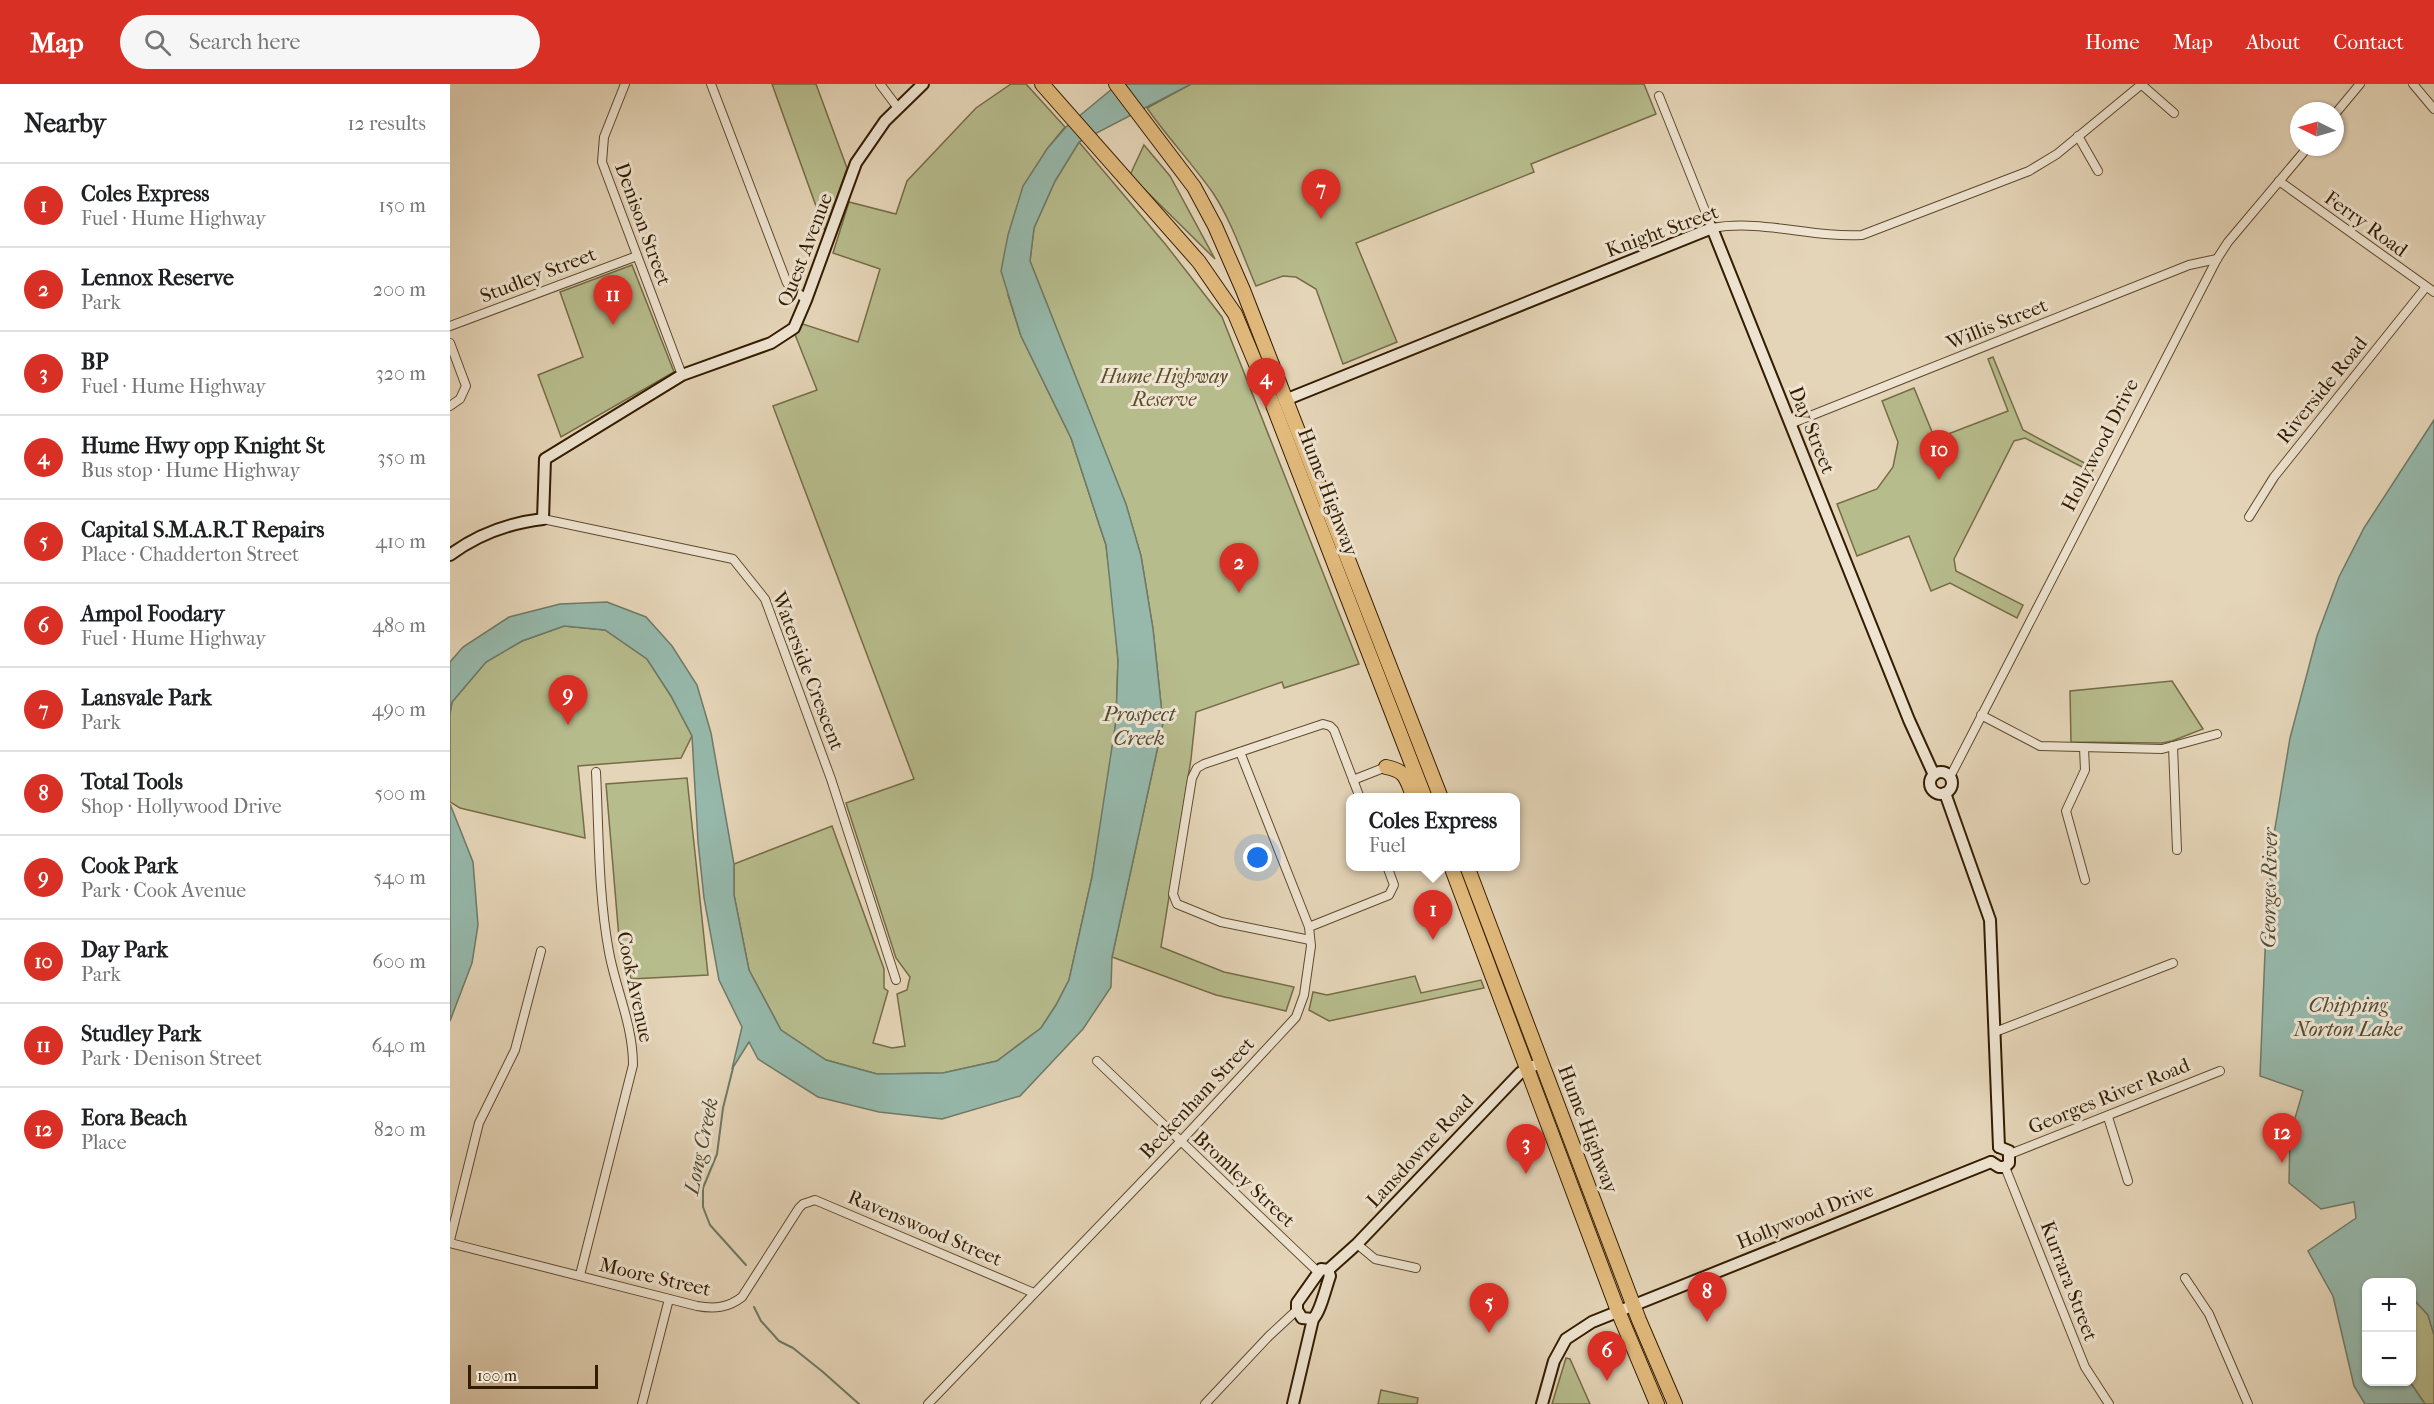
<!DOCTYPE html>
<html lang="en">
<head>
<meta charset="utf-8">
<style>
	body { margin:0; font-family:"IM FELL French Canon",serif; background:#f6f6f6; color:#202124 }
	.controls { position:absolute; right:18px; bottom:18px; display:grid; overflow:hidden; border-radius:12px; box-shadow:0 2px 4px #0004 }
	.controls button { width:54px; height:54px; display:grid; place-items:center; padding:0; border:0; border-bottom:2px solid #e0e0e0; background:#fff; color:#202124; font:30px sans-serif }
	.compass { position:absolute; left:1840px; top:18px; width:54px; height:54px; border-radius:50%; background:#fff; box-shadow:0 2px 4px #0004; rotate:275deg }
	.scale { position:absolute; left:18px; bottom:15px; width:130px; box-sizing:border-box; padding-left:6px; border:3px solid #341c00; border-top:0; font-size:16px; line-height:21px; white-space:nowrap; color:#341c00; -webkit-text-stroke:4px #eee4d1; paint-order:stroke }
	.you { position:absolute; left:808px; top:774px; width:21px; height:21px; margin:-15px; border:4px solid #fff; border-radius:50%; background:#1a73e8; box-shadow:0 0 0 9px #1a73e833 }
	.badge { display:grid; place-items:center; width:39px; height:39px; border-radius:50%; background:#d93025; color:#fff; font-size:20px; font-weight:700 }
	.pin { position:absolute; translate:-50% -50px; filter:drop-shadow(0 2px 3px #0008) }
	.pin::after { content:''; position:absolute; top:32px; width:21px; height:18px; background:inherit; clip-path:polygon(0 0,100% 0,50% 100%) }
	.popup { position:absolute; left:896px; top:709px; width:174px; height:78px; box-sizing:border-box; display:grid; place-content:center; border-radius:12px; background:#fff; filter:drop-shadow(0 2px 4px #0005); font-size:20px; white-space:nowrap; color:#757577 }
	.popup b { font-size:22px; color:#202124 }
	.popup::after { content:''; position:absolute; left:50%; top:100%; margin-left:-12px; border:12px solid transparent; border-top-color:#fff }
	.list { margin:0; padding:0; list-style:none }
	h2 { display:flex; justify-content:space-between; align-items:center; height:78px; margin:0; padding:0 24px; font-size:26px }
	h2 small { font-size:20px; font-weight:400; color:#757577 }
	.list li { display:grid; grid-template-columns:39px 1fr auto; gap:18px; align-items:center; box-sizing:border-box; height:84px; padding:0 24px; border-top:2px solid #e0e0e0 }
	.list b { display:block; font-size:22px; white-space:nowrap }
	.list p { margin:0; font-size:20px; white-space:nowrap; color:#757577 }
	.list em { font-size:20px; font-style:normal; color:#757577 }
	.icon { flex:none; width:33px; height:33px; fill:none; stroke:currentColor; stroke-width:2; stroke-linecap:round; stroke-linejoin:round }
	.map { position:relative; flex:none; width:1984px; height:1320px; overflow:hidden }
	header { display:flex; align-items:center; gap:36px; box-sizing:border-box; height:84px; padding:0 30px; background:#d93025; color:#fff }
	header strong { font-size:28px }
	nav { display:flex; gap:33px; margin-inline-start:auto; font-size:21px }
	.search { width:420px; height:54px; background:#f6f6f6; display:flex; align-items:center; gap:15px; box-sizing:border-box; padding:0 21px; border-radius:33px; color:#757577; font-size:22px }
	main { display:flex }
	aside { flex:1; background:#fff }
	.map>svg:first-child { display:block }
	.green { fill:#b7bc8d; stroke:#766c46; stroke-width:1.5 }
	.water { fill:#96b9ac; stroke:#6f7a67; stroke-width:1.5 }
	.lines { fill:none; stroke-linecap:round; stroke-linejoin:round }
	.stream { stroke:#6f7a67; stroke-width:2 }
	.street-casing { stroke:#604a2e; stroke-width:10 }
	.secondary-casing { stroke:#341c00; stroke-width:14 }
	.highway-casing { stroke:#341c00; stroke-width:16 }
	.street { stroke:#eee4d1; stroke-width:8 }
	.secondary { stroke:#eee4d1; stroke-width:10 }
	.highway { stroke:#e2ba7c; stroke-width:14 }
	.labels { text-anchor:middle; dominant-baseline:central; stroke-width:6; stroke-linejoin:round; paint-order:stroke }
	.street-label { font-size:20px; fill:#341c00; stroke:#eee4d1 }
	.park-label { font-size:20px; font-style:italic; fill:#5b4c2a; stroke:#eee4d1 }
	.water-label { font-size:21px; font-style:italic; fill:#514b34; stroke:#eee4d1 }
</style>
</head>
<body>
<header>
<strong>Map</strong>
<div class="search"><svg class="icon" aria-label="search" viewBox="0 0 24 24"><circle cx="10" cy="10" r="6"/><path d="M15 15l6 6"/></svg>Search here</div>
<nav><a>Home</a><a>Map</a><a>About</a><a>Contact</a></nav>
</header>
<main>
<aside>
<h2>Nearby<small>12 results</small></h2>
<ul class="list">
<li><span class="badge">1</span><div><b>Coles Express</b><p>Fuel · Hume Highway</p></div><em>150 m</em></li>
<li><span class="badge">2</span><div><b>Lennox Reserve</b><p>Park</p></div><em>200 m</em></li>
<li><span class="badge">3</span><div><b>BP</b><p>Fuel · Hume Highway</p></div><em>320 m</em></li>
<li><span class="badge">4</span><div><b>Hume Hwy opp Knight St</b><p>Bus stop · Hume Highway</p></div><em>350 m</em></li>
<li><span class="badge">5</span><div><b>Capital S.M.A.R.T Repairs</b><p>Place · Chadderton Street</p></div><em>410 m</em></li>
<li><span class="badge">6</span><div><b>Ampol Foodary</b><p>Fuel · Hume Highway</p></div><em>480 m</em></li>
<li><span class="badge">7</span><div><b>Lansvale Park</b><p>Park</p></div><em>490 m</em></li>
<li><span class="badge">8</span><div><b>Total Tools</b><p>Shop · Hollywood Drive</p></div><em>500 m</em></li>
<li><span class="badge">9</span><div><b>Cook Park</b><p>Park · Cook Avenue</p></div><em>540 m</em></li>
<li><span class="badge">10</span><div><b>Day Park</b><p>Park</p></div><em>600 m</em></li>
<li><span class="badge">11</span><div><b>Studley Park</b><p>Park · Denison Street</p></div><em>640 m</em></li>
<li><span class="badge">12</span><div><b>Eora Beach</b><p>Place</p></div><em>820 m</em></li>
</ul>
</aside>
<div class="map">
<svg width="1984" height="1320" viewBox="0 0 1984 1320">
	<rect width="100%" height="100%" fill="#e5d5b8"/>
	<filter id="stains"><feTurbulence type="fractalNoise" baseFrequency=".00333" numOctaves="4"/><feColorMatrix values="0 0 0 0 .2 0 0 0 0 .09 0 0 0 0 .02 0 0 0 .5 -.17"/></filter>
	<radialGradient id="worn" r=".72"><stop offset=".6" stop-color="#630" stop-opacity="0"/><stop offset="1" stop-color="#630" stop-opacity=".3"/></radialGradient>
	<!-- green -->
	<g class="green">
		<path d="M322,0H366L397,84L375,147Z"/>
		<path d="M561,0H576L615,43L597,65L588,81L558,211L571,252L621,354L649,440L656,461L663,516L668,576L666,637L655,717L642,793L619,896L606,921L591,944L547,977L493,989L427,990L376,976L331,946L299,886L284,811V780L382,742L434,885V904L438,907L423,959L442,964L455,962L447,910L457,906L460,893L446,874L396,719L464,695L323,322L367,306L344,248L353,240L408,258L430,185L383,169L399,118L446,130L457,97L526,24Z"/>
		<path d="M741,0H1194L1206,30L1081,80L1084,88L906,159L947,258L893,280L866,205L846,193L833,192L806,202C793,172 781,136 763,109C742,79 717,53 697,24Z"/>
		<path d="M629,58L716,161L772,233L909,580L834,604L832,598L746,628L741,675L711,863L774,888L844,903L836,927L766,911L662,873L713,639L703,545L691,472L676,421L580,177L584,144L605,97Z"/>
		<path d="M694,61L720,92L765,175L680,91Z"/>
		<path d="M182,181L224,288L111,353L88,291L133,273L110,208Z"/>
		<path d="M1543,273L1573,346L1644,384L1642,388L1575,354L1564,357L1504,475L1506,487L1573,521L1567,534L1500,499L1481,507L1459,452L1407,472L1387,420L1427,405L1443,383L1448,358L1432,317L1464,304L1485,355L1558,327L1538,275Z"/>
		<path d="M114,542L155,546L197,575L221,612L242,652L231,674L128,682L135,754L10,724L0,718V630L2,618L36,578L72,557Z"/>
		<path d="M1722,597L1753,645L1722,657L1712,659L1621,658L1620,607Z"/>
		<path d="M237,694L258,891L181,895L169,854L156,700Z"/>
		<path d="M965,892L971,909L1031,896L1034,904L879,937L859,926L863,908L877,911Z"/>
		<path d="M1962,1218H1966L1978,1231L1984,1251V1320H1975L1960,1298H1962Z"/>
		<path d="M1116,1274L1120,1275L1140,1320H1102Z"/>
		<path d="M931,1306L968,1314L967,1320H928Z"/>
	</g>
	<!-- water -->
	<g class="water">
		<path d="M668,0H741L629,58L605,97L584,144L580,177L676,420L691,472L703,545L713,639L662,873L661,903L633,945L570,1012L492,1035L429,1028L368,1013L308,975L299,958L282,985L292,943L269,896L254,814L248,758L242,652L221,612L197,575L155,546L114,542L72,557L36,578L2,618L0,630V578L13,563L59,533L110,520L157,518L196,533L222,562L247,601L261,649L284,780V811L299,886L331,946L376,976L427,990L493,989L547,977L591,944L606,921L619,896L642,793L666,637L668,576L656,461L649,440L621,354L571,252L551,187L558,151L573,102L597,65L616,43Z"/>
		<path d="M1984,336V1251L1978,1231L1966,1218H1962V1198H1916V1298H1960L1975,1320H1915L1904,1302L1883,1212L1858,1167L1906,1134L1904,1118L1871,1125L1839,1099L1840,1051L1853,1007L1810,992L1816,843L1824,750L1840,654L1867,552L1889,493L1914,444Z"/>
		<path d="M0,720L23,778L28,841L22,879L0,937Z"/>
	</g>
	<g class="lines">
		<!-- stream -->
		<g class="stream">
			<path d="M283,984L273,1024L267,1070L253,1104V1123L260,1141L296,1181"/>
			<path d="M304,1223L311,1237L329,1257L343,1264L373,1288L409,1320"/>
		</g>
		<defs>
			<g id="street">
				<path d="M175,0L154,53L152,78L232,291"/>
				<path d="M261,0L337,199L356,216"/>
				<path d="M430,0L448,24"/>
				<path d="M1963,0L1984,25"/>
				<path d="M1692,1L1724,29"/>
				<path d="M1209,12L1262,144C1312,135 1362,154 1412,151L1579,87L1607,70L1692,0"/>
				<path d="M1885,30L1910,0"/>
				<path d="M1628,52L1648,87"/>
				<path d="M1829,97L1984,208"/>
				<path d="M0,242L187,172"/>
				<path d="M0,259L16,302L10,315L0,322"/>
				<path d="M1340,340L1739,181L1767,175"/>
				<path d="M1799,433L1824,393L1976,203"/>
				<path d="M93,435L283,475L315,515L381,695L446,896"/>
				<path d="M1531,631L1590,662L1712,665L1767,650"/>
				<path d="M1723,662L1727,766"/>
				<path d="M1634,664L1635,686L1616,727L1635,796"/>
				<path d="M1500,693L1767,175L1778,158L1858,63"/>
				<path d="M903,696L936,683"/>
				<path d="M859,843L939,811L944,801L937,782"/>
				<path d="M860,856L771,838L727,820L723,810L742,694L747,684L754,680L873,640L880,642L884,646L910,714"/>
				<path d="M1545,948L1723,879"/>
				<path d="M647,977L867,1187"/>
				<path d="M1658,1033L1678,1097"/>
				<path d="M1560,1070L1770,987"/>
				<path d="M1555,1083L1635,1283L1659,1320"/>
				<path d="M0,1156L29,1039L65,966L91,867"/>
				<path d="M0,1159L247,1222C264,1225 278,1224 292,1213L349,1124L353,1120L365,1116L584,1209"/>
				<path d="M907,1160L925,1175L966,1184"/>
				<path d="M130,1191L183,981C183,941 166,906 159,868C148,809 149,747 146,688"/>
				<path d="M1735,1194L1759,1230L1798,1320"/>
				<path d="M192,1320L219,1215"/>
				<path d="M478,1320L730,1058L846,933L854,911L861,862L859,843L790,668"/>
				<path d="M755,1320L819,1252L847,1226"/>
			</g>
			<g id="secondary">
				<path d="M835,316L1262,144L1459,636L1484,691"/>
				<path d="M0,471C28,450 59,439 93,435L95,375L232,291L321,259L344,244L356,216L406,79L435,37L473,0"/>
				<circle cx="1491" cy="699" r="11"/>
				<path d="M1495,709L1540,836L1549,1063"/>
				<path d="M1541,1078L1549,1083H1555L1559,1079V1067L1549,1063"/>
				<path d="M871,1185L878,1186L880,1192C876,1203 870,1229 863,1235L852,1234L847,1226V1219Z"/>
				<path d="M878,1186L907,1160L1070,989L1077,984L1092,979"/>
				<path d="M843,1320L863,1235"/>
				<path d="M1092,1320L1104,1277L1116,1255L1142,1238L1541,1078"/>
			</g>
			<g id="highway">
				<path d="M592,0L749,178L785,230L823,321L975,714"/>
				<path d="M666,0L744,103L765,142L793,206L991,714"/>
				<path d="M936,683C957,687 956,695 964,714"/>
				<path d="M1001,782L1168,1227L1207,1320"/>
				<path d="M1017,782L1189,1236L1225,1320"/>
			</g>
		</defs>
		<!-- street casing -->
		<use href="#street" class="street-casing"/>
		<!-- secondary casing -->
		<use href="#secondary" class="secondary-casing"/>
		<!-- highway casing -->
		<use href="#highway" class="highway-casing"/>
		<!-- street -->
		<use href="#street" class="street"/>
		<!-- secondary -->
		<use href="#secondary" class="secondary"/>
		<!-- highway -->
		<use href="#highway" class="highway"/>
	</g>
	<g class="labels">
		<!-- street labels -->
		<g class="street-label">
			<text transform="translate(193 140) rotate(70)">Denison Street</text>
			<text transform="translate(1916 140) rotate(36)">Ferry Road</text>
			<text transform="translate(1212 147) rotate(-20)">Knight Street</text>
			<text transform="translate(355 166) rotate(-69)">Quest Avenue</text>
			<text transform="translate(88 191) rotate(-21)">Studley Street</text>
			<text transform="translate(1547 240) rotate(-22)">Willis Street</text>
			<text transform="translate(1872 306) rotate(-51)">Riverside Road</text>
			<text transform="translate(1362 346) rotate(68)">Day Street</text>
			<text transform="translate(1650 361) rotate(-63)">Hollywood Drive</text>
			<text transform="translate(878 408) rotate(69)">Hume Highway</text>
			<text transform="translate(358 587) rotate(69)">Waterside Crescent</text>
			<text transform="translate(185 903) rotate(78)">Cook Avenue</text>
			<text transform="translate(1659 1012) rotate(-22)">Georges River Road</text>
			<text transform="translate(747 1014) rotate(-47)">Beckenham Street</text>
			<text transform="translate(1138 1045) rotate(69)">Hume Highway</text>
			<text transform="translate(970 1067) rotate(-47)">Lansdowne Road</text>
			<text transform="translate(794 1095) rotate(43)">Bromley Street</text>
			<text transform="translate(1355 1132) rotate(-22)">Hollywood Drive</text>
			<text transform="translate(475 1144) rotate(23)">Ravenswood Street</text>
			<text transform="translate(205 1193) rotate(13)">Moore Street</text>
			<text transform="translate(1619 1197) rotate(69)">Kurrara Street</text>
		</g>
		<!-- park labels -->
		<g class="park-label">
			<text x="714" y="292">Hume Highway<tspan x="714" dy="23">Reserve</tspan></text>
		</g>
		<!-- water labels -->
		<g class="water-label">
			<text x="689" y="630">Prospect<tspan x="689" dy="24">Creek</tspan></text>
			<text transform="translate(1819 804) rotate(-89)">Georges River</text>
			<text x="1898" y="921">Chipping<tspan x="1898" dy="24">Norton Lake</tspan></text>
			<text transform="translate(251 1062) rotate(-78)">Long Creek</text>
		</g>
	</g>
	<rect width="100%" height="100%" filter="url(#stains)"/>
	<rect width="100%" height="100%" fill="url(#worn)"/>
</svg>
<div class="controls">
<button>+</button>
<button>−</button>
</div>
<svg class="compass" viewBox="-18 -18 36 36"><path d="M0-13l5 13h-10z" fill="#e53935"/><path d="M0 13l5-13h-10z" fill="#757577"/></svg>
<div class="scale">100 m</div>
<div class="you"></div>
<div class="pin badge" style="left:983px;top:856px">1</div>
<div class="popup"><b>Coles Express</b>Fuel</div>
<div class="pin badge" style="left:789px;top:509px">2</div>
<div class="pin badge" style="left:1076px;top:1090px">3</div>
<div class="pin badge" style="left:816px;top:324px">4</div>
<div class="pin badge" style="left:1039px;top:1249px">5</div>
<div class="pin badge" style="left:1157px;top:1297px">6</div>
<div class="pin badge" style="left:871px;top:135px">7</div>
<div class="pin badge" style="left:1257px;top:1238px">8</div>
<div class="pin badge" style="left:118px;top:641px">9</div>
<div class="pin badge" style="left:1489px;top:396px">10</div>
<div class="pin badge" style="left:163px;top:241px">11</div>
<div class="pin badge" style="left:1832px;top:1079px">12</div>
</div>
</main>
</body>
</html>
